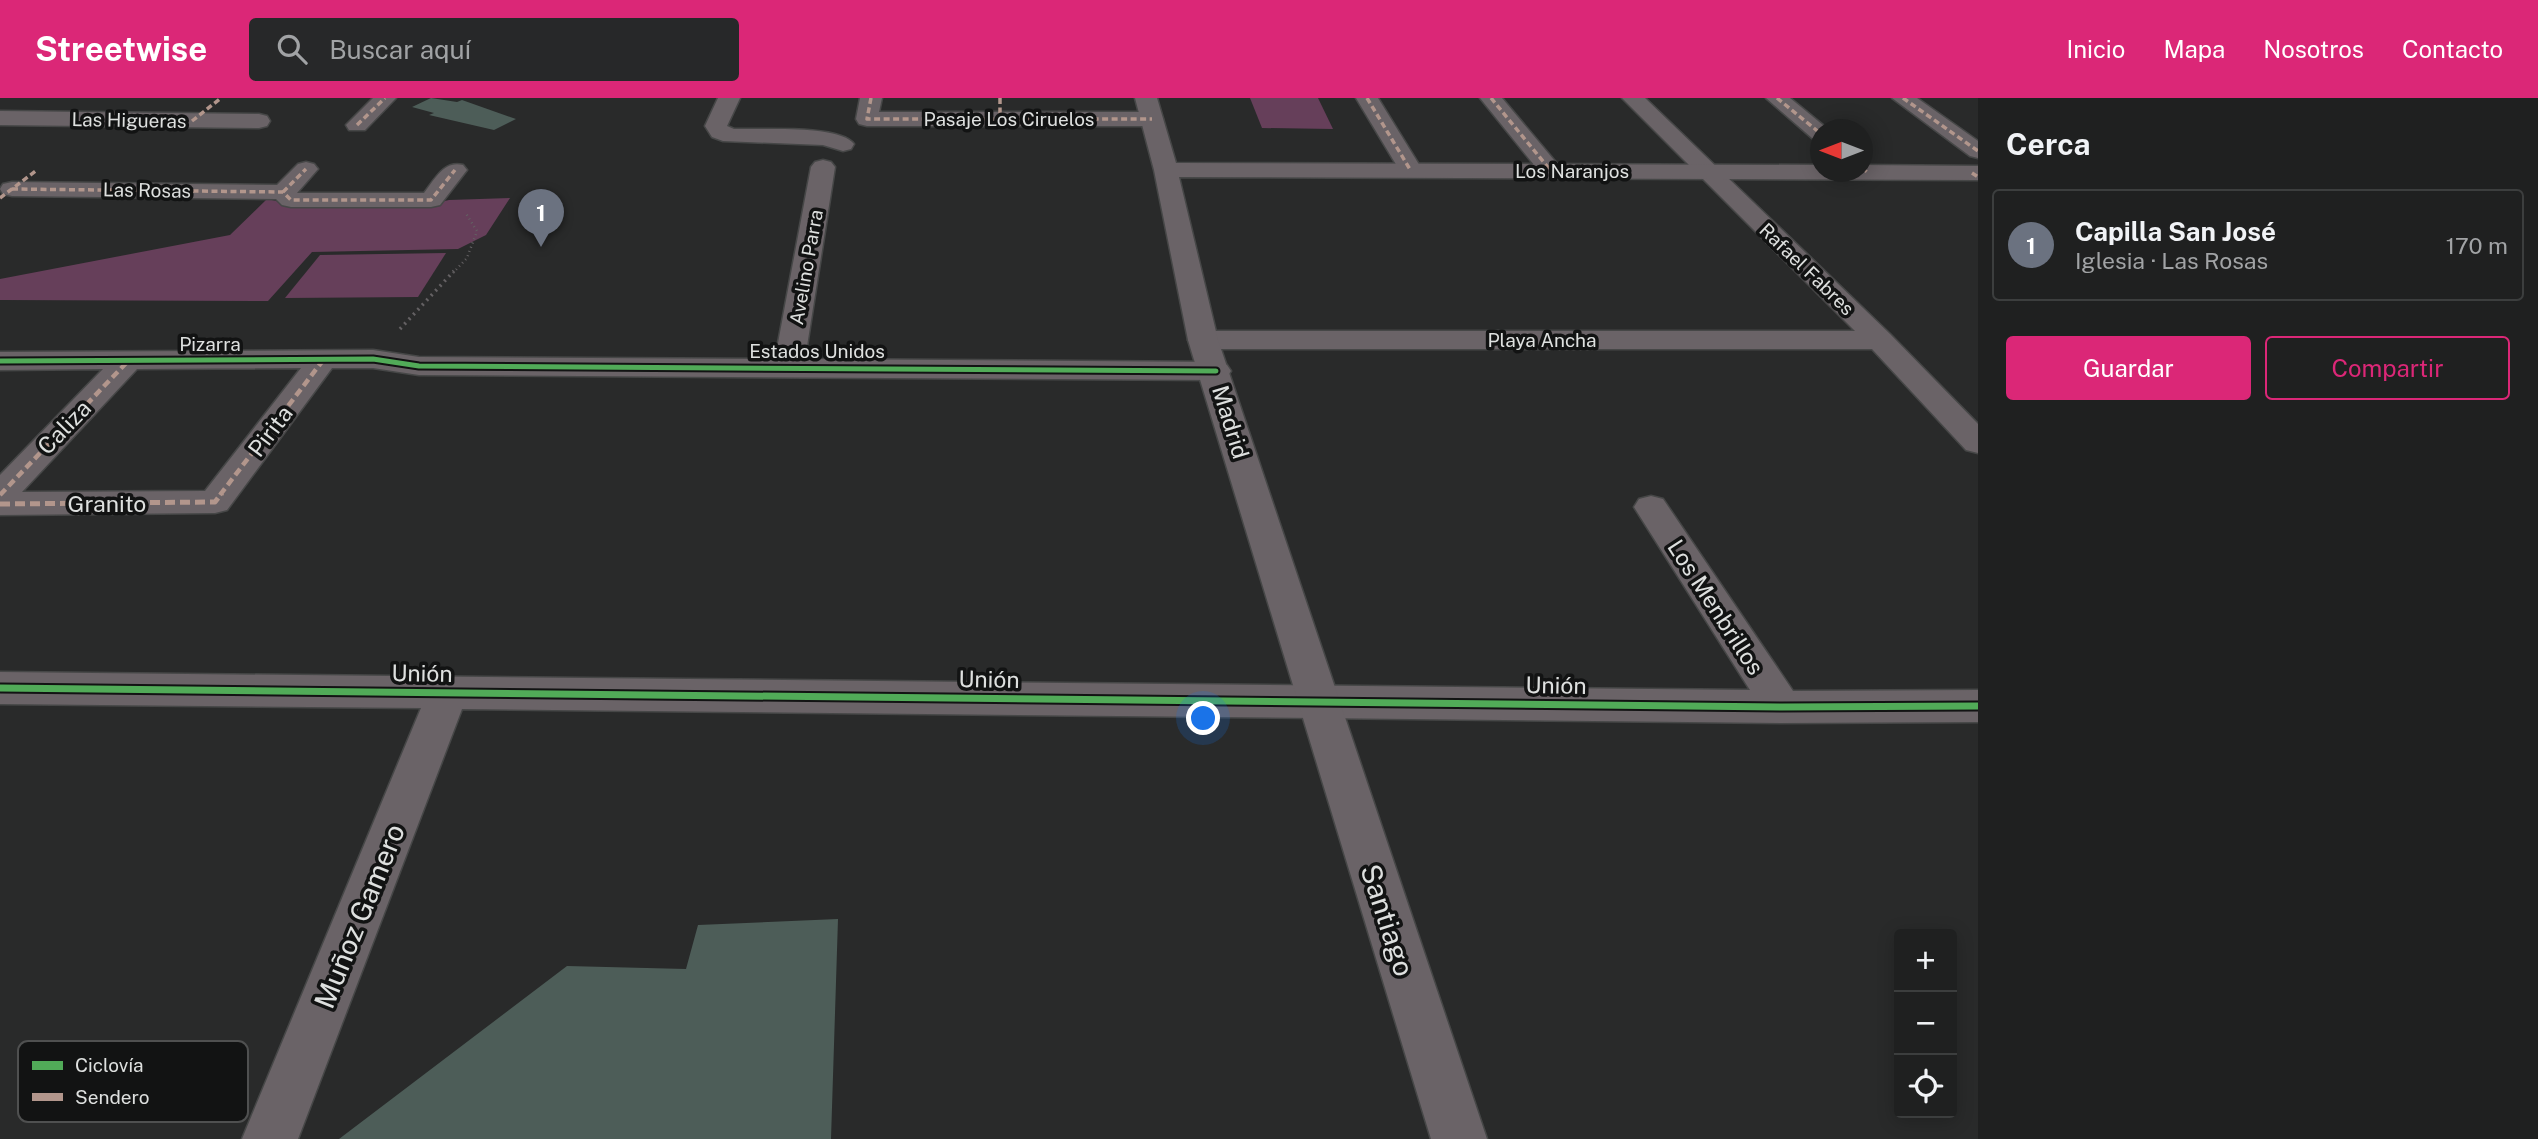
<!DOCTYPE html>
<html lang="es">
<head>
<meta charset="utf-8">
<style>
	body { margin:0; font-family:"Public Sans",sans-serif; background:#272829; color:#f1f3f6 }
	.controls { position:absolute; right:21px; bottom:21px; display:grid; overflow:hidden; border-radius:7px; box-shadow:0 4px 18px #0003 }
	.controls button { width:63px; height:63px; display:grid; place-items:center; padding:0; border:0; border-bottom:2px solid #3c3e3e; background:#1f2020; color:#f1f3f6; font:35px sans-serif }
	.compass { position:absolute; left:1810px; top:21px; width:63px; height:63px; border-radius:50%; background:#1f2020; box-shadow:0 4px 18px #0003; rotate:270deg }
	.you { position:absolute; left:1204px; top:621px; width:24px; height:24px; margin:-18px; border:5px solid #fff; border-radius:50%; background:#1a73e8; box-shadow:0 0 0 10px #1a73e833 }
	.badge { display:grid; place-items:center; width:46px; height:46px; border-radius:50%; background:#db2777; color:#fff; font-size:23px; font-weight:700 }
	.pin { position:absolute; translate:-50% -58px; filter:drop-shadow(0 2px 4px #0008) }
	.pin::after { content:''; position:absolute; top:37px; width:24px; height:21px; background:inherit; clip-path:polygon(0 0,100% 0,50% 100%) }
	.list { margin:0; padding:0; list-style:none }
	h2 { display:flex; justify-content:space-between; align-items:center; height:91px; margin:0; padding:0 28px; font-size:30px }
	h2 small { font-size:23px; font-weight:400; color:#a1a3a5 }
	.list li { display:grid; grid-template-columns:46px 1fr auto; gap:21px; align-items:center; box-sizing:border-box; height:112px; margin:0 14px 14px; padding:0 14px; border:2px solid #3c3e3e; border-radius:7px }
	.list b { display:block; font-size:26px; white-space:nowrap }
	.list p { margin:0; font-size:23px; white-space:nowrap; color:#a1a3a5 }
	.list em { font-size:23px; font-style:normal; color:#a1a3a5 }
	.actions { display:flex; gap:14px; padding:21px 28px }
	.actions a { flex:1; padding:16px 0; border:2px solid #db2777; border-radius:7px; text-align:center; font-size:24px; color:#db2777 }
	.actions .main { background:#db2777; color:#fff }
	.icon { flex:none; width:38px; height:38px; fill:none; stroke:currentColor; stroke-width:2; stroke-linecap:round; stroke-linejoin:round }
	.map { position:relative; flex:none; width:1978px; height:1041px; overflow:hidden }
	header { display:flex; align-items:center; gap:42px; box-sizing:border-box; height:98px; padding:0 35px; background:#db2777; color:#fff }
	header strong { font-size:33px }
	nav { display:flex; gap:38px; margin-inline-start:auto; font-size:24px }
	.search { width:490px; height:63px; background:#272829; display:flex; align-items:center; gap:18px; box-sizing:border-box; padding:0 24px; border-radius:7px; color:#a1a3a5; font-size:26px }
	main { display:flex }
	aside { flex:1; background:#1f2020 }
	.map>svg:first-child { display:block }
	.green { fill:#663f5a }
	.building { fill:#4d5d58 }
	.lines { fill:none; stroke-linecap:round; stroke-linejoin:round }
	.minor-casing { stroke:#464747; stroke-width:3 }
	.tertiary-casing { stroke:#464747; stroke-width:3 }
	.path-far1 { stroke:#646163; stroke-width:2.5; stroke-dasharray:1 3.5; stroke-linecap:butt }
	.path { stroke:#646163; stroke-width:3.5; stroke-dasharray:2 4.5; stroke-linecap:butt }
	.minor { fill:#6a6367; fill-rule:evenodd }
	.tertiary { fill:#6a6367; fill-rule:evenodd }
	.quiet-far2 { stroke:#b2968c; stroke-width:3.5; stroke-dasharray:6 3.5; stroke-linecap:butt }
	.quiet-far1 { stroke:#b2968c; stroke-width:4.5; stroke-dasharray:8 4.5; stroke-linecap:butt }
	.quiet { stroke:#b2968c; stroke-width:5; stroke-dasharray:10 5; stroke-linecap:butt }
	.cycleway-far1-casing { stroke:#121313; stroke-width:9 }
	.cycleway-casing { stroke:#121313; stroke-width:11 }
	.cycleway-far1 { stroke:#51ab58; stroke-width:5 }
	.cycleway { stroke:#51ab58; stroke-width:7 }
	.labels { text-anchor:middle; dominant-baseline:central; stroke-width:7; stroke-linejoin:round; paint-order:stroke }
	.far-street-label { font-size:19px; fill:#dee0df; stroke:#121313 }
	.street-label { font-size:23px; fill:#dee0df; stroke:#121313 }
	.near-street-label { font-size:28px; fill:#dee0df; stroke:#121313 }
	.key { fill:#121313; stroke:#4f5050; stroke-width:2 }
	.key-label { font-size:19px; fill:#dee0df }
</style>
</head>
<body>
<header>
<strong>Streetwise</strong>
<div class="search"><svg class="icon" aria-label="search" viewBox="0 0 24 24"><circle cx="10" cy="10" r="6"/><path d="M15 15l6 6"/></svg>Buscar aquí</div>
<nav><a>Inicio</a><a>Mapa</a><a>Nosotros</a><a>Contacto</a></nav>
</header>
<main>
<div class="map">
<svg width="1978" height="1041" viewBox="0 0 1978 1041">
	<rect width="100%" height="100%" fill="#292a2a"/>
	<!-- green -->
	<g class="green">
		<path d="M1250,0H1318L1333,31L1262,30Z"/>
		<path d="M510,100L486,137L458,151L312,154L268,203L0,202V181L230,137L267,101L290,106L424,108L449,102Z"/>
		<path d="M446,155L418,199L285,200L320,157Z"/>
	</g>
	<!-- building -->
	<g class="building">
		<path d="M431,0L457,4L462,2L516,21L494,32L429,17L434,15L412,9Z"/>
		<path d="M838,821L831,1041H339L567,868L686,871L698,827Z"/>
	</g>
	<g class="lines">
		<defs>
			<g id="minor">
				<path d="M373,0H396L365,32H349L346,27Z"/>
				<path d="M718,0H740L727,28L734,31C758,32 840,26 854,46L851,51L843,53L823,47L723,43L712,39L705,28Z"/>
				<path d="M860,0H882L879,14H1152L1160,16L1163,21L1160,26L1152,28H867L859,26L856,21Z"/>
				<path d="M1356,0H1378L1423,73L1419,78H1403Z"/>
				<path d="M1480,0H1502L1559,68L1563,73L1559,78H1543Z"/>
				<path d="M1622,0H1645L1890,236L1978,326V355L1966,352L1872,251H1203L1193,248L1188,242L1193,236L1203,233H1855Z"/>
				<path d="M1766,0H1790L1829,32H1820V42L1812,40Z"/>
				<path d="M1892,0H1917L1978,43V60L1970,58Z"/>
				<path d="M0,13L259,16L267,18L270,23L267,28L259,30L0,27Z"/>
				<path d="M823,62L831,64L835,69L805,261L1216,264L1227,267L1231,273L1227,279L1216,282L419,277L373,270H332L227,412L215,415L0,417V377L103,271L0,272V254L373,252L419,259L775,261L811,69L815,64ZM301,270L205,393L22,394L137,271Z"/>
				<path d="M306,64L314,66L318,71L297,95H424C435,81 444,62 463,67L467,72L440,107L431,109H291L282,107L276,101L12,98L3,96L0,91L3,86L12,84L277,87L298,66Z"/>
				<path d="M1651,398L1663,401L1793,593L1978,592V624L1782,625L462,611L298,1041H242L421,610L0,606V574L1750,592L1634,409L1639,401Z"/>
			</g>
			<path id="tertiary" d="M1135,0H1157L1176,65L1820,67V74H1862V67L1978,68V82L1179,79L1218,242L1487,1041H1431L1188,242L1154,72Z"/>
		</defs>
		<!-- minor casing -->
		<use href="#minor" class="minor-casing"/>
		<!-- tertiary casing -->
		<use href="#tertiary" class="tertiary-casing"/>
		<!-- path-far1 -->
		<path class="path-far1" d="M453,175L467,160L477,133L465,114"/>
		<!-- path -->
		<path class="path" d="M400,231L454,173"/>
		<!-- minor -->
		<use href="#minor" class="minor"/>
		<!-- tertiary -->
		<use href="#tertiary" class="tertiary"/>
		<!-- quiet-far2 -->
		<g class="quiet-far2">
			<path d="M871,0L867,21H1152"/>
			<path d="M1000,0V20"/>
			<path d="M1367,0L1411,73"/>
			<path d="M1491,0L1551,73"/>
			<path d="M1777,0L1820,35"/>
			<path d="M1903,0L1978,53"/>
			<path d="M192,23L221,0"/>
			<path d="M357,27L385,0"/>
			<path d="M1862,70L1867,74"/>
			<path d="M1972,75L1978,79"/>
			<path d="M12,91L283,94L291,102H431L455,72"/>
			<path d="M283,94L306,71"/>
			<path d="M0,100L37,72"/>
		</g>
		<!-- quiet-far1 -->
		<g class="quiet-far1">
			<path d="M0,397L129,262"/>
			<path d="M220,397L324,261"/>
		</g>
		<!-- quiet -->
		<path class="quiet" d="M0,406L215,404L222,395"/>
		<defs>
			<path id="cycleway-far1" d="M0,263L373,261L419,268L1216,273"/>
			<path id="cycleway" d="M0,590L1782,609L1978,608"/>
		</defs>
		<!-- cycleway-far1 casing -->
		<use href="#cycleway-far1" class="cycleway-far1-casing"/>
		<!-- cycleway casing -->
		<use href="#cycleway" class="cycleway-casing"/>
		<!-- cycleway-far1 -->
		<use href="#cycleway-far1" class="cycleway-far1"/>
		<!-- cycleway -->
		<use href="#cycleway" class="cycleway"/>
	</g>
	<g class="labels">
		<!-- far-street labels -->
		<g class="far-street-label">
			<text x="1009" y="21">Pasaje Los Ciruelos</text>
			<text transform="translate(129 22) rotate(1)">Las Higueras</text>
			<text x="1572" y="73">Los Naranjos</text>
			<text transform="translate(147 92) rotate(1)">Las Rosas</text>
			<text transform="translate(806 169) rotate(-80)">Avelino Parra</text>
			<text transform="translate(1807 171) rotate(44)">Rafael Fabres</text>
			<text x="1542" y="242">Playa Ancha</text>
			<text x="210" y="246">Pizarra</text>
			<text x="817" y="253">Estados Unidos</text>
		</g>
		<!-- street labels -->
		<g class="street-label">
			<text transform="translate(1231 324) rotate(73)">Madrid</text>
			<text transform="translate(64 329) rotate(-46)">Caliza</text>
			<text transform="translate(270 333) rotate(-53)">Pirita</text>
			<text x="107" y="405">Granito</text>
			<text transform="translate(1716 509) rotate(57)">Los Menbrillos</text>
			<text transform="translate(422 575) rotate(1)">Unión</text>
			<text transform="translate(989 581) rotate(1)">Unión</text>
			<text transform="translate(1556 587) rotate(1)">Unión</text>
		</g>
		<!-- near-street labels -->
		<g class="near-street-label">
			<text transform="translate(359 818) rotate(-68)">Muñoz Gamero</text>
			<text transform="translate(1388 822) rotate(72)">Santiago</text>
		</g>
	</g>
	<!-- legend -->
	<rect x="18" y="943" width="230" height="81" rx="10" class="key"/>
	<rect x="32" y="963" width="31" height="9" fill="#51ab58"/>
	<rect x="32" y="995" width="31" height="8" fill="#b2968c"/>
	<g class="key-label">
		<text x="75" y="974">Ciclovía</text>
		<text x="75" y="1006">Sendero</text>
	</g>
</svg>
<div class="controls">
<button>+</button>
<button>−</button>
<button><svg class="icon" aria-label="locate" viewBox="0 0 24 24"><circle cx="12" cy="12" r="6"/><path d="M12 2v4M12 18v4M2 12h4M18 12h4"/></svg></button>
</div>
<svg class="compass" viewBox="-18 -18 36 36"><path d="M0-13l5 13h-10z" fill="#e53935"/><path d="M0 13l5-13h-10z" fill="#a1a3a5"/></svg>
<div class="you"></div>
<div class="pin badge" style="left:541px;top:149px;background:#6b7280">1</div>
</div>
<aside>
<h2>Cerca<small></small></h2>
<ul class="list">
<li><span class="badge" style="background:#6b7280">1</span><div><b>Capilla San José</b><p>Iglesia · Las Rosas</p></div><em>170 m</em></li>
</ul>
<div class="actions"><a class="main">Guardar</a><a>Compartir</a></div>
</aside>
</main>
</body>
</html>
